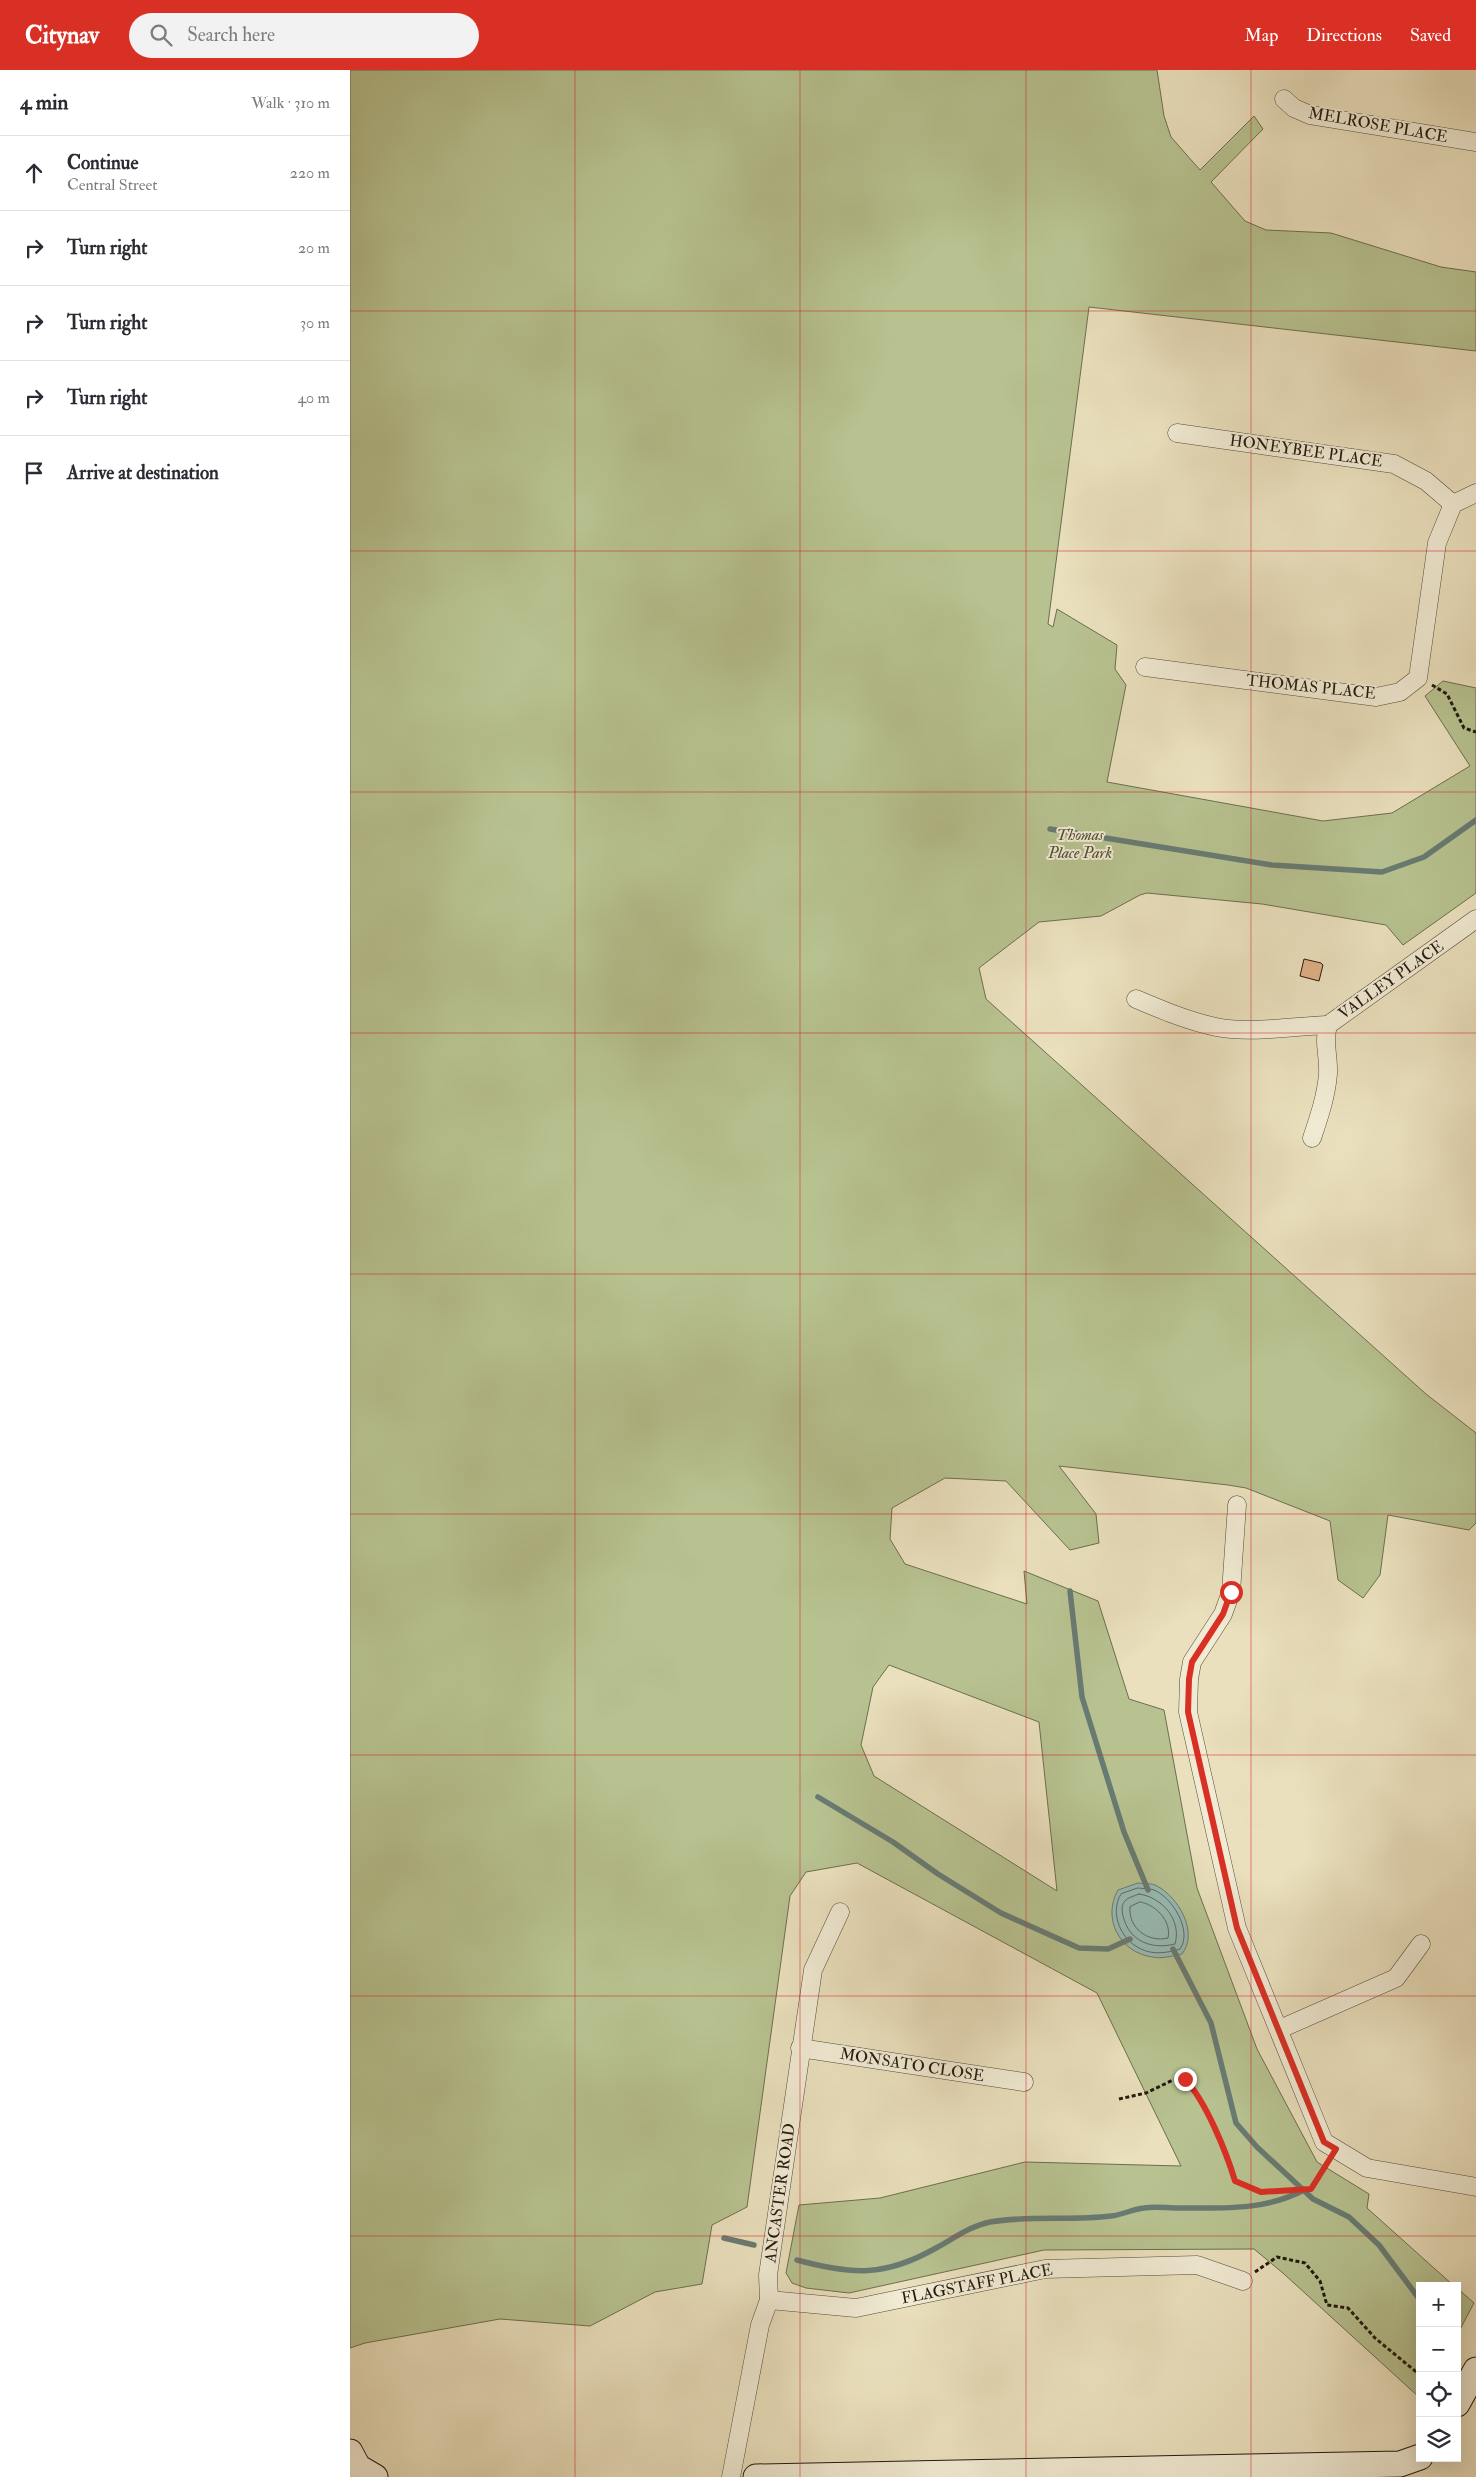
<!DOCTYPE html>
<html lang="en">
<head>
<meta charset="utf-8">
<style>
	body { margin:0; font-family:"IM FELL Double Pica",serif; background:#f2f2f3; color:#2b2b33 }
	.controls { position:absolute; right:15px; bottom:15px; display:grid; overflow:hidden; border-radius:0px; box-shadow:0 5px 20px #0002 }
	.controls button { width:45px; height:45px; display:grid; place-items:center; padding:0; border:0; border-bottom:1px solid #e1e1e2; background:#fff; color:#2b2b33; font:25px sans-serif }
	.stop { position:absolute; width:15px; height:15px; margin:-11px; border:4px solid #d93025; border-radius:50%; background:#fff }
	.stop.end { background:#d93025; border-color:#fff; box-shadow:0 1px 5px #0008 }
	.list { margin:0; padding:0; list-style:none }
	h2 { display:flex; justify-content:space-between; align-items:center; height:65px; margin:0; padding:0 20px; font-size:21px }
	h2 small { font-size:16px; font-weight:400; color:#7c7c81 }
	.list li { display:grid; grid-template-columns:32px 1fr auto; gap:15px; align-items:center; box-sizing:border-box; height:75px; padding:0 20px; border-top:1px solid #e1e1e2 }
	.list b { display:block; font-size:19px; white-space:nowrap }
	.list p { margin:0; font-size:16px; white-space:nowrap; color:#7c7c81 }
	.list em { font-size:16px; font-style:normal; color:#7c7c81 }
	.icon { flex:none; width:28px; height:28px; fill:none; stroke:currentColor; stroke-width:2; stroke-linecap:round; stroke-linejoin:round }
	.map { position:relative; flex:none; width:1126px; height:2407px; overflow:hidden }
	header { display:flex; align-items:center; gap:30px; box-sizing:border-box; height:70px; padding:0 25px; background:#d93025; color:#fff }
	header strong { font-size:24px }
	nav { display:flex; gap:28px; margin-inline-start:auto; font-size:18px }
	.search { width:350px; height:45px; background:#f2f2f3; display:flex; align-items:center; gap:12px; box-sizing:border-box; padding:0 18px; border-radius:28px; color:#7c7c81; font-size:19px }
	main { display:flex }
	aside { flex:1; background:#fff }
	.map>svg:first-child { display:block }
	.green { fill:#b7c290; stroke:#6c6e50; fill-rule:evenodd }
	.water { fill:#98bcb6; stroke:#687b73 }
	.lines { fill:none; stroke-linecap:round; stroke-linejoin:round }
	.shore { stroke:#5c6a62; stroke-width:1 }
	.stream { stroke:#687b73; stroke-width:5.5 }
	.building { fill:#e1b086; stroke:#21190f }
	.street-casing { stroke:#534b3a; stroke-width:19 }
	.secondary-casing { stroke:#21190f; stroke-width:27 }
	.path { stroke:#21190f; stroke-width:3; stroke-dasharray:4 2.5; stroke-linecap:butt }
	.street { stroke:#f1ebd4; stroke-width:18 }
	.secondary { stroke:#f1ebd4; stroke-width:25 }
	.route { stroke:#d93025; stroke-width:6 }
	.grid { fill:none; stroke:#d62828; stroke-width:1; stroke-opacity:0.55 }
	.labels { text-anchor:middle; dominant-baseline:central; stroke-width:4; stroke-linejoin:round; paint-order:stroke }
	.street-label { font-size:16px; fill:#21190f; stroke:#f1ebd4 }
	.park-label { font-size:16px; font-style:italic; fill:#4e4c36; stroke:#f1ebd4 }
</style>
</head>
<body>
<header>
<strong>Citynav</strong>
<div class="search"><svg class="icon" aria-label="search" viewBox="0 0 24 24"><circle cx="10" cy="10" r="6"/><path d="M15 15l6 6"/></svg>Search here</div>
<nav><a>Map</a><a>Directions</a><a>Saved</a></nav>
</header>
<main>
<aside>
<h2>4 min<small>Walk · 310 m</small></h2>
<ul class="list">
<li><svg class="icon" aria-label="ahead" viewBox="0 0 24 24"><path d="M12 20V5M6 11l6-6 6 6"/></svg><div><b>Continue</b><p>Central Street</p></div><em>220 m</em></li>
<li><svg class="icon" aria-label="right" viewBox="0 0 24 24"><path d="M7 20v-9h11M14 6l5 5-5 5"/></svg><div><b>Turn right</b></div><em>20 m</em></li>
<li><svg class="icon" aria-label="right" viewBox="0 0 24 24"><path d="M7 20v-9h11M14 6l5 5-5 5"/></svg><div><b>Turn right</b></div><em>30 m</em></li>
<li><svg class="icon" aria-label="right" viewBox="0 0 24 24"><path d="M7 20v-9h11M14 6l5 5-5 5"/></svg><div><b>Turn right</b></div><em>40 m</em></li>
<li><svg class="icon" aria-label="arrive" viewBox="0 0 24 24"><path d="M6 21V4h12l-3 4 3 4H6"/></svg><div><b>Arrive at destination</b></div></li>
</ul>
</aside>
<div class="map">
<svg width="1126" height="2407" viewBox="0 0 1126 2407">
	<rect width="100%" height="100%" fill="#eae0bd"/>
	<filter id="stains"><feTurbulence type="fractalNoise" baseFrequency=".004" numOctaves="4"/><feColorMatrix values="0 0 0 0 .2 0 0 0 0 .09 0 0 0 0 .02 0 0 0 .5 -.17"/></filter>
	<radialGradient id="worn" r=".72"><stop offset=".6" stop-color="#630" stop-opacity="0"/><stop offset="1" stop-color="#630" stop-opacity=".3"/></radialGradient>
	<!-- green -->
	<g class="green">
		<path d="M0,0H807L814,46L821,67L850,100L904,46L913,59L861,112L895,151L916,160L981,163L1091,197L1126,202V281L739,237L698,554L703,557L707,539L767,575L765,599L776,615L757,712L973,751L1042,743L1120,696L1075,626L1093,611L1126,618V823L1053,875L1036,855L912,834L797,823L790,825L751,846L689,852L629,898L636,929L1076,1324L1126,1363V1453L1119,1460L1038,1445L1030,1505L1013,1528L988,1510L980,1451L896,1418L878,1415L709,1396L746,1444L749,1473L720,1480L656,1411L595,1408L542,1438L540,1469L555,1494L677,1534L674,1501L748,1531L779,1629L814,1640L847,1818L907,1979L967,2092L1019,2124L1017,2138L1104,2216H1070V2328L934,2204L904,2179L694,2180L499,2223L456,2218L442,2213L436,2203L449,2135L530,2128L675,2092L831,2096L747,1923L507,1793L456,1802L440,1826L397,2137L362,2155L352,2214L305,2222L240,2256L150,2249L15,2273L0,2278ZM539,1595L689,1652L707,1821L524,1706L511,1675L523,1617Z"/>
		<path d="M1107,2218L1124,2233L1107,2265Z"/>
	</g>
	<!-- water -->
	<path class="water" d="M788,1813C794,1814 802,1813 807,1816C828,1827 849,1862 832,1884C822,1886 812,1889 802,1887C769,1882 752,1848 768,1820Z"/>
	<g class="lines">
		<!-- shore -->
		<g class="shore">
			<path d="M788,1818C793,1819 799,1818 804,1820C822,1827 843,1861 830,1879C817,1883 803,1885 791,1879C771,1870 759,1843 771,1824Z"/>
			<path d="M789,1824C812,1827 832,1850 825,1874C801,1880 779,1871 773,1846C772,1841 771,1835 775,1831C778,1827 785,1826 789,1824Z"/>
			<path d="M790,1832C805,1834 822,1851 818,1868C798,1873 778,1858 780,1837Z"/>
		</g>
		<!-- stream -->
		<g class="stream">
			<path d="M700,759L922,795L1032,802L1074,787L1126,750"/>
			<path d="M720,1521L732,1627L774,1762L798,1820"/>
			<path d="M468,1727L543,1772L588,1804L651,1843L729,1878L758,1879L780,1869"/>
			<path d="M823,1879L861,1953L886,2053L907,2077L963,2129L999,2147L1029,2175L1070,2230"/>
			<path d="M374,2168L404,2175"/>
			<path d="M447,2190C502,2205 535,2207 586,2178C603,2169 620,2156 640,2152C680,2145 721,2151 761,2146C772,2145 783,2139 794,2138C805,2136 817,2138 828,2138C872,2138 914,2141 954,2120"/>
		</g>
	</g>
	<!-- building -->
	<path class="building" d="M954,889L971,893L973,895L969,911L950,906Z"/>
	<g class="lines">
		<defs>
			<g id="street">
				<path d="M934,29L944,38L960,45L1126,72"/>
				<path d="M827,363L1044,394L1076,411L1103,434"/>
				<path d="M795,597L1026,627L1050,622L1068,608L1087,473L1103,434L1126,423"/>
				<path d="M786,929C812,940 838,951 866,957C899,964 944,956 978,955"/>
				<path d="M962,1068C969,1047 976,1027 978,1004C979,987 973,972 978,955L1126,849"/>
				<path d="M887,1435L881,1522L873,1544L842,1592L839,1609L838,1642L887,1858L974,2072L1017,2098L1126,2117"/>
				<path d="M930,1959L1046,1908L1071,1874"/>
				<path d="M450,1978L674,2012"/>
				<path d="M419,2230L506,2238L695,2199L847,2195L893,2211"/>
				<path d="M381,2407L410,2255L419,2230L418,2205L463,1900L490,1842"/>
			</g>
			<g id="secondary">
				<path d="M1107,2334L1126,2300"/>
				<path d="M0,2382L8,2397L25,2407"/>
				<path d="M406,2407L1050,2394L1070,2387"/>
			</g>
		</defs>
		<!-- street casing -->
		<use href="#street" class="street-casing"/>
		<!-- secondary casing -->
		<use href="#secondary" class="secondary-casing"/>
		<!-- path -->
		<g class="path">
			<path d="M1082,615L1097,624L1114,658L1126,662"/>
			<path d="M769,2029L796,2023L823,2010L835,2009C856,2032 876,2081 885,2111L911,2122L961,2119L977,2094"/>
			<path d="M905,2202L927,2187L955,2193L970,2211L977,2235L998,2238L1025,2268L1070,2305"/>
		</g>
		<!-- street -->
		<use href="#street" class="street"/>
		<!-- secondary -->
		<use href="#secondary" class="secondary"/>
	</g>
	<g class="lines">
		<!-- route -->
		<path class="route" d="M835,2009C856,2032 876,2081 885,2111L911,2122L961,2119L986,2079L974,2072L887,1858L838,1642L839,1609L842,1592L873,1544L881,1522"/>
	</g>
	<!-- grid -->
	<path class="grid" d="M225,0V2407M450,0V2407M676,0V2407M901,0V2407M0,241H1126M0,481H1126M0,722H1126M0,963H1126M0,1204H1126M0,1444H1126M0,1685H1126M0,1926H1126M0,2166H1126"/>
	<g class="labels">
		<!-- street labels -->
		<g class="street-label">
			<text transform="translate(1028 55) rotate(10)">MELROSE PLACE</text>
			<text transform="translate(956 381) rotate(8)">HONEYBEE PLACE</text>
			<text transform="translate(961 617) rotate(6)">THOMAS PLACE</text>
			<text transform="translate(1041 910) rotate(-35)">VALLEY PLACE</text>
			<text transform="translate(562 1995) rotate(9)">MONSATO CLOSE</text>
			<text transform="translate(430 2123) rotate(-82)">ANCASTER ROAD</text>
			<text transform="translate(627 2214) rotate(-11)">FLAGSTAFF PLACE</text>
		</g>
		<!-- park labels -->
		<g class="park-label">
			<text x="730" y="765">Thomas<tspan x="730" dy="18">Place Park</tspan></text>
		</g>
	</g>
	<rect width="100%" height="100%" filter="url(#stains)"/>
	<rect width="100%" height="100%" fill="url(#worn)"/>
</svg>
<div class="controls">
<button>+</button>
<button>−</button>
<button><svg class="icon" aria-label="locate" viewBox="0 0 24 24"><circle cx="12" cy="12" r="6"/><path d="M12 2v4M12 18v4M2 12h4M18 12h4"/></svg></button>
<button><svg class="icon" aria-label="layers" viewBox="0 0 24 24"><path d="M12 4l9 5-9 5-9-5zM3 14l9 5 9-5"/></svg></button>
</div>
<div class="stop" style="left:881px;top:1522px"></div>
<div class="stop end" style="left:835px;top:2009px"></div>
</div>
</main>
</body>
</html>
